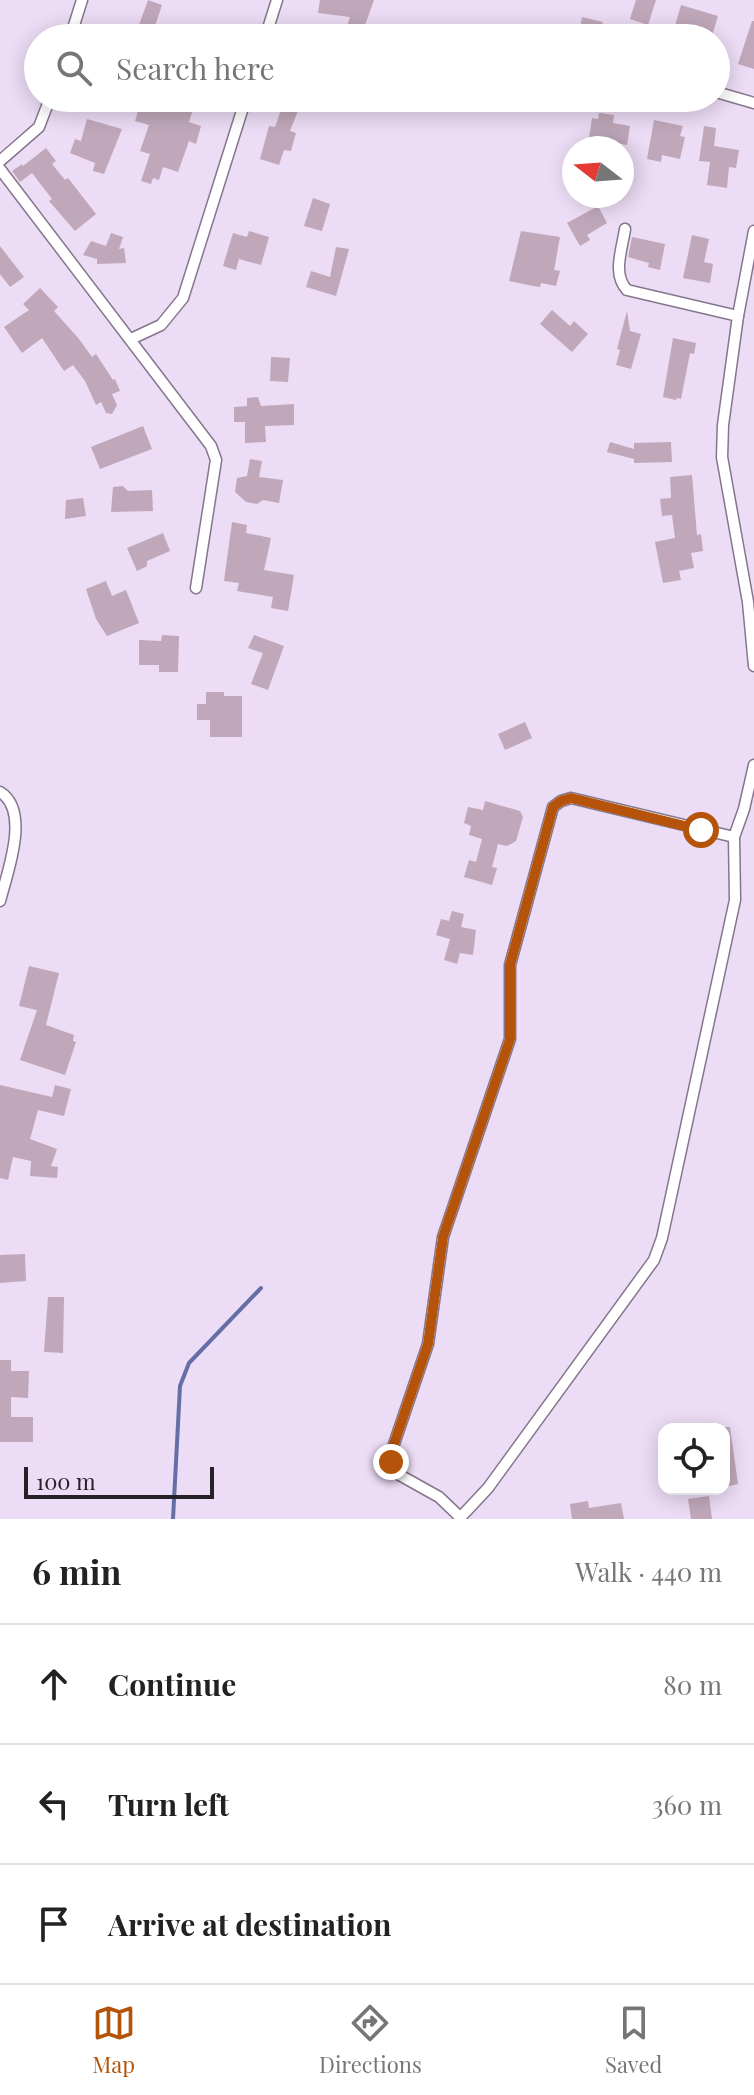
<!DOCTYPE html>
<html lang="en">
<head>
<meta charset="utf-8">
<style>
	body { margin:0; font-family:"Playfair Display",serif; background:#f2f2f2; color:#222 }
	.controls { position:absolute; right:24px; bottom:24px; display:grid; overflow:hidden; border-radius:16px; box-shadow:0 4px 20px #0003 }
	.controls button { width:72px; height:72px; display:grid; place-items:center; padding:0; border:0; border-bottom:2px solid #e0e0e0; background:#fff; color:#222; font:40px sans-serif }
	.compass { position:absolute; left:562px; top:136px; width:72px; height:72px; border-radius:50%; background:#fff; box-shadow:0 4px 20px #0003; rotate:287deg }
	.scale { position:absolute; left:24px; bottom:20px; width:190px; box-sizing:border-box; padding-left:8px; border:4px solid #262029; border-top:0; font-size:22px; line-height:28px; white-space:nowrap; color:#262029; -webkit-text-stroke:6px #ecdcf5; paint-order:stroke }
	.stop { position:absolute; width:24px; height:24px; margin:-18px; border:6px solid #b45309; border-radius:50%; background:#fff }
	.stop.end { background:#b45309; border-color:#fff; box-shadow:0 2px 8px #0008 }
	.list { margin:0; padding:0; list-style:none }
	h2 { display:flex; justify-content:space-between; align-items:center; height:104px; margin:0; padding:0 32px; font-size:34px }
	h2 small { font-size:26px; font-weight:400; color:#767676 }
	.list li { display:grid; grid-template-columns:52px 1fr auto; gap:24px; align-items:center; box-sizing:border-box; height:120px; padding:0 32px; border-top:2px solid #e0e0e0 }
	.list b { display:block; font-size:30px; white-space:nowrap }
	.list em { font-size:26px; font-style:normal; color:#767676 }
	.icon { flex:none; width:44px; height:44px; fill:none; stroke:currentColor; stroke-width:2; stroke-linecap:round; stroke-linejoin:round }
	.map { position:relative; flex:none; width:754px; height:1519px; overflow:hidden }
	.search { position:absolute; background:#fff; box-shadow:0 4px 20px #0003; left:24px; right:24px; top:24px; height:88px; display:flex; align-items:center; gap:20px; box-sizing:border-box; padding:0 28px; border-radius:44px; color:#767676; font-size:30px }
	.sheet { height:464px; background:#fff }
	nav { display:flex; justify-content:space-around; align-items:center; box-sizing:border-box; height:112px; border-top:2px solid #e0e0e0; background:#fff; font-size:22px; color:#767676 }
	nav a { display:grid; justify-items:center; gap:4px }
	nav .on { color:#b45309 }
	.map>svg:first-child { display:block }
	.lines { fill:none; stroke-linecap:round; stroke-linejoin:round }
	.stream { stroke:#646fa5; stroke-width:4 }
	.building { fill:#c0a8ba }
	.street-casing { stroke:#84768c; stroke-width:13 }
	.street { stroke:#fff; stroke-width:10 }
	.route { stroke:#b45309; stroke-width:10 }
</style>
</head>
<body>
<div class="map">
<svg width="754" height="1519" viewBox="0 0 754 1519">
	<rect width="100%" height="100%" fill="#ecdcf5"/>
	<g class="lines">
		<!-- stream -->
		<path class="stream" d="M173,1519L180,1386L189,1363L261,1288"/>
	</g>
	<!-- building -->
	<g class="building">
		<path d="M148,0L162,5L154,29L174,35V38L135,36Z"/>
		<path d="M320,0H374L363,31L347,26L350,17L318,13Z"/>
		<path d="M636,0H656L648,25L630,19Z"/>
		<path d="M681,5L718,16L712,36L691,38L693,31L675,26Z"/>
		<path d="M582,17L603,22L599,38H578Z"/>
		<path d="M752,21H754V69L738,64Z"/>
		<path d="M151,98L169,102L171,98L196,100L189,122L201,126L196,144L189,141L178,172L163,167L159,180L153,178L151,184L141,181L150,154L140,151L149,125L135,121L139,108L146,110Z"/>
		<path d="M260,98H303L290,131L296,133L291,151L284,150L279,165L260,159L269,126L275,127L282,107Z"/>
		<path d="M599,113L614,115L613,123L630,126L627,145L589,138L592,118L598,119Z"/>
		<path d="M87,119L122,129L104,174L93,171L95,163L70,153L75,139L81,141Z"/>
		<path d="M654,120L683,126L680,136L685,137L680,159L662,155L661,162L647,159Z"/>
		<path d="M704,126L716,128L714,146L739,150L736,168L729,167L727,188L707,185L710,162L699,161Z"/>
		<path d="M46,148L56,161L52,164L65,180L68,178L96,214L75,231L49,201L52,199L32,173L20,182L12,171L22,164L23,166Z"/>
		<path d="M313,198L330,204L322,231L304,226Z"/>
		<path d="M598,206L607,223L587,235L590,240L580,246L567,223Z"/>
		<path d="M249,231L269,237L261,265L239,259L236,270L223,266L233,233L247,237Z"/>
		<path d="M521,231L560,237L554,270L560,271L556,286L541,283L540,287L533,286L509,281Z"/>
		<path d="M111,233L123,237L119,249L124,248L126,263L97,264V259L83,255L91,241L106,246Z"/>
		<path d="M692,235L709,239L704,262L713,264L710,283L683,278Z"/>
		<path d="M632,237L665,244L660,270L648,267L649,263L628,257Z"/>
		<path d="M0,246L24,277L10,287L0,274Z"/>
		<path d="M336,247L349,249L336,296L306,287L311,271L330,277Z"/>
		<path d="M40,288L58,307L54,311L79,339L92,357L96,354L113,380L115,379L120,391L112,394L117,405L112,414L106,413L101,402L96,405L85,381L73,365L64,371L42,338L22,353L4,327L29,310L23,304Z"/>
		<path d="M552,310L570,326L574,321L588,334L572,352L540,324Z"/>
		<path d="M627,311L630,331L641,334L631,369L616,365L620,350L617,349Z"/>
		<path d="M673,338L696,343L694,354L690,353L681,399L677,398L676,400L663,397Z"/>
		<path d="M271,357L290,358L288,382L270,381Z"/>
		<path d="M258,397L261,406L294,404V425L265,426L266,442L245,443V422H234V407L247,406V398Z"/>
		<path d="M143,426L152,449L100,469L91,447Z"/>
		<path d="M610,442L634,449V443L671,442L672,462L634,463V459L607,452Z"/>
		<path d="M250,459L262,461L259,477L283,480L279,503L263,500L257,504L246,502L235,492L237,478L247,476Z"/>
		<path d="M692,475L697,535L701,534L703,551L691,553L694,568L679,571L681,580L663,583L655,542L675,538L672,515L662,516L660,499L671,498L670,477Z"/>
		<path d="M123,486L128,491L152,490L153,511L111,512L113,487Z"/>
		<path d="M83,498L86,516L65,519L66,500Z"/>
		<path d="M232,522L247,525L246,533L271,538L264,570L294,575L288,611L271,608L273,597L237,591L239,583L224,581Z"/>
		<path d="M163,533L170,551L147,561V566L137,571L127,548Z"/>
		<path d="M106,581L112,596L126,590L139,623L107,636L96,619L86,589Z"/>
		<path d="M162,635L179,636L178,672H159V665H139V640L161,641Z"/>
		<path d="M254,635L284,646L268,690L251,684L263,653L248,648Z"/>
		<path d="M206,692H224V696H242V737H210V720H197V704H206Z"/>
		<path d="M525,722L532,738L505,750L498,734Z"/>
		<path d="M485,801L520,811L523,817L516,841L507,846L498,844L492,867L497,868L492,885L464,877L469,860L476,862L482,839L469,835L471,826L464,823L468,807L483,810Z"/>
		<path d="M452,911L464,914L461,927L476,930L473,955L460,953L457,964L444,960L450,939L436,935L441,919L449,921Z"/>
		<path d="M29,966L59,973L46,1025L74,1035L73,1041L76,1042L65,1075L20,1060L37,1010L19,1006Z"/>
		<path d="M0,1085L52,1097L55,1085L71,1089L64,1116L38,1110L30,1139L57,1149L51,1166L58,1167L57,1178L30,1176L31,1161L13,1157L8,1180L0,1178Z"/>
		<path d="M25,1254L26,1281L0,1283V1255Z"/>
		<path d="M48,1297H64L63,1353L44,1352Z"/>
		<path d="M0,1360H11V1371H29L28,1398L11,1397V1417H33V1442H0Z"/>
		<path d="M724,1427H730L738,1484L724,1487Z"/>
		<path d="M709,1496L712,1519H691L688,1499Z"/>
		<path d="M588,1501L589,1508L621,1503L624,1519H572L570,1504Z"/>
	</g>
	<g class="lines">
		<defs>
			<g id="street">
				<path d="M70,38L82,0"/>
				<path d="M265,38L277,0"/>
				<path d="M716,92L754,103"/>
				<path d="M0,161L39,127L50,98"/>
				<path d="M0,169L211,446L216,460L196,588"/>
				<path d="M625,229C622,250 612,274 627,290L738,316"/>
				<path d="M754,231L738,316L723,425L722,457L748,602L754,666"/>
				<path d="M131,339L161,325L183,298L246,98"/>
				<path d="M0,792C31,811 7,873 0,901"/>
				<path d="M460,1517L439,1497L396,1473L391,1462L392,1450L428,1344L443,1237L510,1039V965L553,807L561,801L571,798L734,837"/>
				<path d="M459,1519L488,1488L654,1260L662,1238L735,900L734,837L744,809L754,765"/>
			</g>
		</defs>
		<!-- street casing -->
		<use href="#street" class="street-casing"/>
		<!-- street -->
		<use href="#street" class="street"/>
	</g>
	<g class="lines">
		<!-- route -->
		<path class="route" d="M391,1462L392,1450L428,1344L443,1237L510,1039V965L553,807L561,801L571,798L701,830"/>
	</g>
</svg>
<div class="controls">
<button><svg class="icon" aria-label="locate" viewBox="0 0 24 24"><circle cx="12" cy="12" r="6"/><path d="M12 2v4M12 18v4M2 12h4M18 12h4"/></svg></button>
</div>
<svg class="compass" viewBox="-18 -18 36 36"><path d="M0-13l5 13h-10z" fill="#e53935"/><path d="M0 13l5-13h-10z" fill="#767676"/></svg>
<div class="scale">100 m</div>
<div class="stop" style="left:701px;top:830px"></div>
<div class="stop end" style="left:391px;top:1462px"></div>
<div class="search"><svg class="icon" aria-label="search" viewBox="0 0 24 24"><circle cx="10" cy="10" r="6"/><path d="M15 15l6 6"/></svg>Search here</div>
</div>
<section class="sheet">
<h2>6 min<small>Walk · 440 m</small></h2>
<ul class="list">
<li><svg class="icon" aria-label="ahead" viewBox="0 0 24 24"><path d="M12 20V5M6 11l6-6 6 6"/></svg><div><b>Continue</b></div><em>80 m</em></li>
<li><svg class="icon" aria-label="left" viewBox="0 0 24 24"><path d="M17 20v-9H6M10 6l-5 5 5 5"/></svg><div><b>Turn left</b></div><em>360 m</em></li>
<li><svg class="icon" aria-label="arrive" viewBox="0 0 24 24"><path d="M6 21V4h12l-3 4 3 4H6"/></svg><div><b>Arrive at destination</b></div></li>
</ul>
</section>
<nav>
<a class="on"><svg class="icon" aria-label="map" viewBox="0 0 24 24"><path d="M3 6l6-2 6 2 6-2v14l-6 2-6-2-6 2zM9 4v14M15 6v14"/></svg>Map</a>
<a><svg class="icon" aria-label="directions" viewBox="0 0 24 24"><path d="M12 3l9 9-9 9-9-9zM9 14v-3h6M13 9l2 2-2 2"/></svg>Directions</a>
<a><svg class="icon" aria-label="saved" viewBox="0 0 24 24"><path d="M7 4h10v16l-5-4-5 4z"/></svg>Saved</a>
</nav>
</body>
</html>
